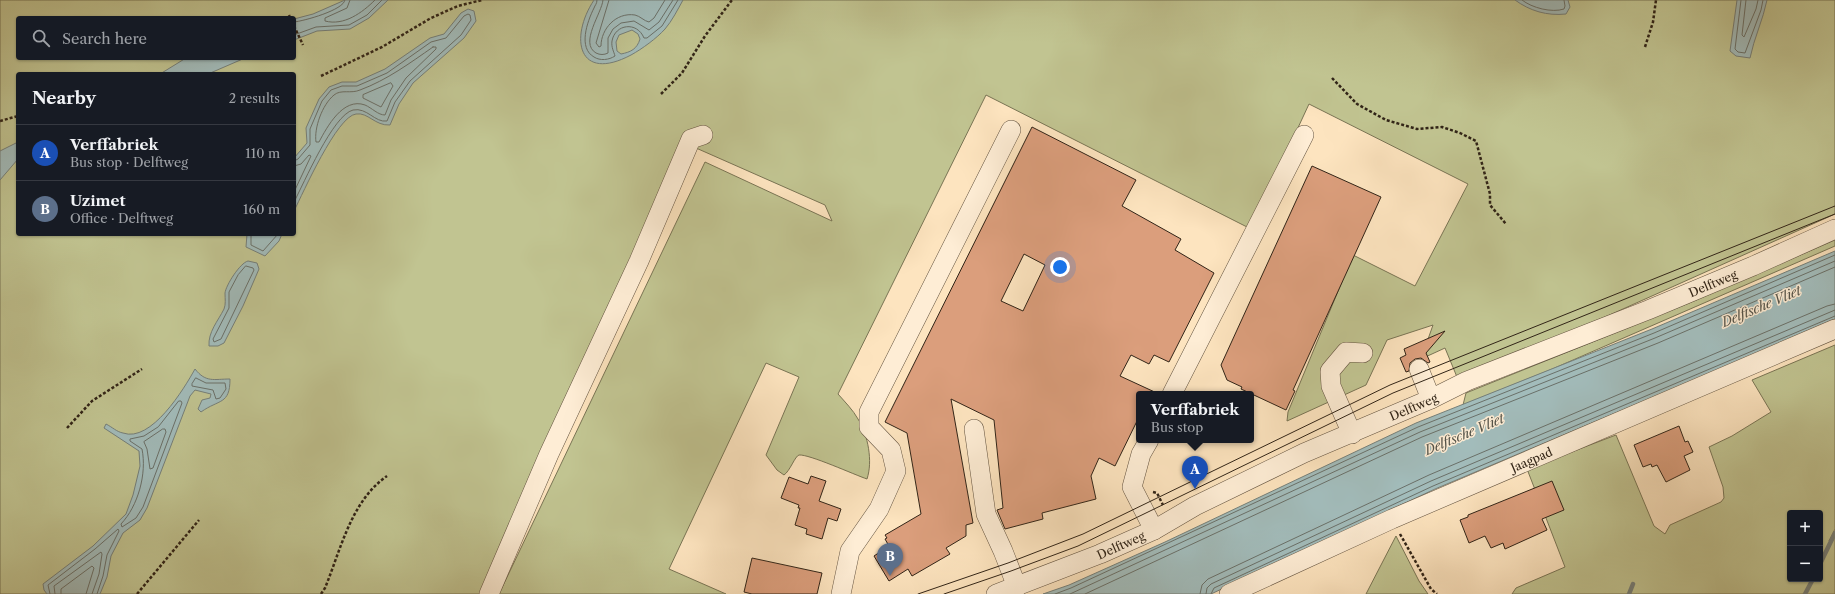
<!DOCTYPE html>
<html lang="en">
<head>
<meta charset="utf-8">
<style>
	body { margin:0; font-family:"Libre Caslon Text",serif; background:#20242c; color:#f1f3f6 }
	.controls { position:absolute; right:12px; bottom:12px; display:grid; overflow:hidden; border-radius:4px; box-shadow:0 1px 3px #0004 }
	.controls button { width:36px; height:36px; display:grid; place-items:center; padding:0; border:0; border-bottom:1px solid #363941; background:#171b24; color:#f1f3f6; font:20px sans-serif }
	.you { position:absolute; left:1060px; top:267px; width:14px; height:14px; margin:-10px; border:3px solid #fff; border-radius:50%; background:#1a73e8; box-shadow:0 0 0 6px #1a73e833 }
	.badge { display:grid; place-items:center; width:26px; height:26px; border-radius:50%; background:#0b8043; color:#fff; font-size:13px; font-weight:700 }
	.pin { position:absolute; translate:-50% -33px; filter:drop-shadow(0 1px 2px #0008) }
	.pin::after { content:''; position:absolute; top:21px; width:14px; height:12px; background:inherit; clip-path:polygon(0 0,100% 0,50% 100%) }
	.popup { position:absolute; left:1136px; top:391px; width:118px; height:52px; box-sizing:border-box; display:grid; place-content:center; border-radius:4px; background:#171b24; filter:drop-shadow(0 1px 3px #0005); font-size:13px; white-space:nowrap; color:#9ea1a6 }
	.popup b { font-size:15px; color:#f1f3f6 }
	.popup::after { content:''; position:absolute; left:50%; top:100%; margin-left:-8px; border:8px solid transparent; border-top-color:#171b24 }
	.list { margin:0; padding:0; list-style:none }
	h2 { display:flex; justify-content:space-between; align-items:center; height:52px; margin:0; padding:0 16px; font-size:17px }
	h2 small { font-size:13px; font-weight:400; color:#9ea1a6 }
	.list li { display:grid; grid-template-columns:26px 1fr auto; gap:12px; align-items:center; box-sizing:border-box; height:56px; padding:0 16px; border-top:1px solid #363941 }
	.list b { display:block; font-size:15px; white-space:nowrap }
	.list p { margin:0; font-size:13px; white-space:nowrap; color:#9ea1a6 }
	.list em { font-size:13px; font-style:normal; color:#9ea1a6 }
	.icon { flex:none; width:22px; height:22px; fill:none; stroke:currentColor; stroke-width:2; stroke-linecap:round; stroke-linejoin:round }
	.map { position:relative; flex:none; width:1835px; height:594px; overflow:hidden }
	.search { position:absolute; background:#171b24; box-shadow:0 1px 3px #0004; left:16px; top:16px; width:280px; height:44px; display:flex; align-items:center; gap:10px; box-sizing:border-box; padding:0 14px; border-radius:4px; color:#9ea1a6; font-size:15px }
	.panel { position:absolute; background:#171b24; box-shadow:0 1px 3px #0004; left:16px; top:72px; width:280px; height:164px; border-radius:4px }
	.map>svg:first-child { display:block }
	.green { fill:#c1c491; stroke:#797454; fill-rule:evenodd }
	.water { fill:#a2bcbb; stroke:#757f79; fill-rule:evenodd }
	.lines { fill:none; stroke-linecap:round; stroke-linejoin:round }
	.shore { stroke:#6a7069; stroke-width:1 }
	.stream { stroke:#757f79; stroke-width:4.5 }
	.building { fill:#db9e7c; stroke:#312417; fill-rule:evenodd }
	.minor-casing { stroke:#645441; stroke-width:20 }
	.path { stroke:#312417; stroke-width:2.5; stroke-dasharray:3 2; stroke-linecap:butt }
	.minor { stroke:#feedd5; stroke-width:19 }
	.tram { stroke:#312417; stroke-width:1 }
	.labels { text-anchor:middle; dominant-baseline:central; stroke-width:3; stroke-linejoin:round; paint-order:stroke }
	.street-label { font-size:12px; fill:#312417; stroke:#feedd5 }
	.water-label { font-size:13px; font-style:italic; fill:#535248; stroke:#feedd5 }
</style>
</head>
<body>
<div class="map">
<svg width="1835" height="594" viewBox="0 0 1835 594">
	<rect width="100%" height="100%" fill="#fde4bf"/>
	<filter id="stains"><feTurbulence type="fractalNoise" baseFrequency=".005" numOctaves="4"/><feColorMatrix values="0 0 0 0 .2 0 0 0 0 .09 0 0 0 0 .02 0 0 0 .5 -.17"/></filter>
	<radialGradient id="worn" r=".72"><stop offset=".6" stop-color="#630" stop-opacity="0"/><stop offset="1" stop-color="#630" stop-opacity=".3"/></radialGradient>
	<!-- green -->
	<g class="green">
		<path d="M0,0H1835V214L1605,317L1457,377L1445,348L1421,359L1433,325L1387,340L1366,385L1287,421L1288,412L1353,255L1415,286L1468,184L1309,104L1251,229L986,95L838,394C845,402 853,410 858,419C868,435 873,461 867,479C855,475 809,454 799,455C795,456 790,471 784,475L777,470L766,455L799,377L766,363L669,569L726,594H499L705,162L832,221L825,205L696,148L495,594H0ZM18,18H294V58H18ZM18,74H294V234H18Z"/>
		<path d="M1835,240V246L1550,370L1463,405L1466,393L1689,303Z"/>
		<path d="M1835,345V529L1829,541L1835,532V594H1512L1516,588L1565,567L1527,469L1616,435L1654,526L1665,534L1670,525L1721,502L1724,498L1723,487L1709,447L1732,436L1771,412L1752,380ZM1790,513H1820V579H1790Z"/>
		<path d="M1396,536L1419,581L1428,594H1366Z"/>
	</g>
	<!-- water -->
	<g class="water">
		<path d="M345,0H388L369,18L350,29L317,31L294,40V19L313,14Z"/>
		<path d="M594,0H683C678,9 672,21 665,29C657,38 642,49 631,55C578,83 569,38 594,0ZM632,30L638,34L640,39C637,49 631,52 621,54L617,51L616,42L619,35Z"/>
		<path d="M1515,0H1568L1570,7L1566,14C1547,16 1530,11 1515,0Z"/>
		<path d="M1737,0H1767C1763,20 1754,38 1750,58L1736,56L1730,51Z"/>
		<path d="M468,9L474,11L476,21L464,38L413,83L399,104L390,125C375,126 368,112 356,114C337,116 303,193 294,211V158L307,143L306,128L319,99L329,87L342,82H356L385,69L430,38L444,34L461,13Z"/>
		<path d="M186,58H245L208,74H160Z"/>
		<path d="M18,142V159L0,180V151Z"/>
		<path d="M247,234H282L279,241L265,256L246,247Z"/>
		<path d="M1835,251V319L1713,372L1435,489L1211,594H1043L1069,585L1165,542L1416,423L1652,329Z"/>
		<path d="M248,261L257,263L259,269L243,306L224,343L218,346H209C208,332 218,321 224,309C226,304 225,299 225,293C226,285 240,263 248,261Z"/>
		<path d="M195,369C206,383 214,379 230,379C230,405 219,399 201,412L198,409L202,400L210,398L211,394L195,390L190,396L147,508L140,520L123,533L111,556L107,577L100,594H47L44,590L43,584L93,546L126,514L133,495L140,466L139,451L104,428L106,424C112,427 117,432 123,433C151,443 184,389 195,369Z"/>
	</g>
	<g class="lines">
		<!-- shore -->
		<g class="shore">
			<path d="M350,0L347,8L325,18V21C344,26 362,13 375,0"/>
			<path d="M597,0C597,4 595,5 594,8C587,22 578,48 594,57C600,61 609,60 615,56C614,52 611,47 612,41C615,24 637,21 644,38H647L662,26L678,0"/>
			<path d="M603,0C602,13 579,43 596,53C600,55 604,55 608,53V38L613,29L621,23L634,21L649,30L659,22L673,0"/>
			<path d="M609,0L596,43L599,47L601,46C601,29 616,12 635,15C640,16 644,21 649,22L654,18L665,0"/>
			<path d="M1522,0C1532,8 1552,13 1564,9L1565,6L1564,0"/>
			<path d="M1741,0L1735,49L1738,52L1745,53L1761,10L1763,0"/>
			<path d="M1746,0L1742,35L1744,37L1756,9L1758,0"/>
			<path d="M294,22C304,21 344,10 345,0"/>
			<path d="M294,35L316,27L349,25L367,15L382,0"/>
			<path d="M433,47H436V49L406,78L391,100L385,115C378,115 372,108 365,105C343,97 327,127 319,142H316C314,128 322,105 334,95C341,89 351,94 360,90C387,80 410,63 433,47Z"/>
			<path d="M391,83L393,86L381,107L363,98V95Z"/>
			<path d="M294,161L298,159L310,145V129L322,101L331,90L342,86H357L387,73L431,42L446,38L464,16L468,14L470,15L471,20L461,35L410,81L395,102L387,121C375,123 367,107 353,110C333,115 304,183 294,202"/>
			<path d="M294,166L301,164L309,155L311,156L294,192"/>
			<path d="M251,234V245L263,251L278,234"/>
			<path d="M246,266L253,268L254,270L221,339L214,342L213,339L229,308V292L238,275Z"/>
			<path d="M196,378L206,383H225L226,389L220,398L216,399L213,390L192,386V384Z"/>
			<path d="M179,401H181L182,403L143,507L136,518L122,527L121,524C138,506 147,474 142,449L130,441V439L144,436L158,427Z"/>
			<path d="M163,429H165L166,432L153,468L150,469L147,449L144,442Z"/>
			<path d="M50,594L48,585L95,549L118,529L119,531L107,555L103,576L97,594"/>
			<path d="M55,594L54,586L101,552L102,554L99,574L92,594"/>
			<path d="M61,594V589L92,566L94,568L86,594"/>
			<path d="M1055,594L1071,588L1418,427L1654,333L1835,255"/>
			<path d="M1070,594L1420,432L1655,338L1835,261"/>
			<path d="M1085,594L1422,437L1658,343L1835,267"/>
			<path d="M1200,594L1202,585L1208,579L1429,475L1827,306L1835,304"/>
			<path d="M1206,594L1207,588L1211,584L1431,481L1835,310"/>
			<path d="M1211,594L1214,588L1433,486L1835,316"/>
		</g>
		<!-- stream -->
		<g class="stream">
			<path d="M1820,564L1835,533"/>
			<path d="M1629,594L1633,584"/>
			<path d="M1805,594L1813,579"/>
		</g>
	</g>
	<!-- building -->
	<g class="building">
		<path d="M1032,127L1136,180L1122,206L1181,239L1175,250L1214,273L1169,362L1154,355L1149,364L1131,355L1120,376L1159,394H1139V417L1115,466L1099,458L1091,476L1096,499L1042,513L1043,519L1005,529L997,510L1003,508L994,420L951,399L973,523L966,525V536L946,548L950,554L912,576L908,569L889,581L874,556L889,546L885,539L887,538L885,535L921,514L907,433L885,422ZM1024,254L1045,265L1023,311L1001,301Z"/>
		<path d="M1312,166L1381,197L1293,390L1295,391L1286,410L1241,389L1242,387L1227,380L1221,365Z"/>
		<path d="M1445,331L1426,353L1430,362L1428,363L1421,358L1415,359L1410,363L1409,371L1406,372L1400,358L1406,355L1404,349Z"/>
		<path d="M1679,426L1685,442L1688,441L1693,452L1684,456L1690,470L1666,482L1657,465L1652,467L1651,464L1643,467L1634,445Z"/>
		<path d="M811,476L826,481L819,501L841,509L837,521L828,518L822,539L806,534L807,529L795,525L800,508H798L799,505L781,498L789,477L808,484Z"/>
		<path d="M1552,481L1564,510L1542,519L1547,530L1505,549L1503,543L1491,548L1485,536L1469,543L1460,520L1468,517V515Z"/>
		<path d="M752,558L822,573L817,594H752L744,592Z"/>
	</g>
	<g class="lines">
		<defs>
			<g id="minor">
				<path d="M1419,369L1431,399"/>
				<path d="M1172,394L1304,135"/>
				<path d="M974,429L986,514L1003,551L1017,587"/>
				<path d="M1352,434L1331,386L1330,371L1346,352L1363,353"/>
				<path d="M1149,440L1141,454L1132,487L1154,530"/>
				<path d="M489,594L549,454L639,261L691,139L703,135"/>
				<path d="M841,594L850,551L879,509L896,471L891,450L869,427V412L1011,130"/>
				<path id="s1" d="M996,594L1100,554L1154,530L1195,506L1304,453L1431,399L1467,381L1648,310L1753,266L1835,229"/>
				<path id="s2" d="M1229,594L1392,519L1835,329"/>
			</g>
		</defs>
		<!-- minor casing -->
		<use href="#minor" class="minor-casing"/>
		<!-- path -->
		<g class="path">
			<path d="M289,15L290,18"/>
			<path d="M294,26L303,45"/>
			<path d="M1645,47L1653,22L1656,0"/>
			<path d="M321,76L382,47L431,18L458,6L482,0"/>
			<path d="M1332,78L1357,104L1386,120L1417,129L1442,127L1460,133L1476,141L1490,194V205L1506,224"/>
			<path d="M661,94L682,73L705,36L732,0"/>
			<path d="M0,121L18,116"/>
			<path d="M67,428L92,401L142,369"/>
			<path d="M1153,492L1157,493L1163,505"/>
			<path d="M1400,534L1431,589L1437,594"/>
			<path d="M137,594L199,520"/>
			<path d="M321,594L325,588C341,549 351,501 387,476"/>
		</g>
		<!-- minor -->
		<use href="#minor" class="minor"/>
		<!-- tram -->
		<g class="tram">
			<path d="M918,594L1008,563L1083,534L1390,385L1835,206"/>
			<path d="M944,594L1011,571L1078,546L1393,393L1835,214"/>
		</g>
	</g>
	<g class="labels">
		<!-- street labels -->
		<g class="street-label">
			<text stroke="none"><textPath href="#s1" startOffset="782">Delftweg</textPath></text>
			<text stroke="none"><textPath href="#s1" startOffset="458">Delftweg</textPath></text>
			<text stroke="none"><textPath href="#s2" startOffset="331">Jaagpad</textPath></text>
			<text stroke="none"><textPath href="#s1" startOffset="134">Delftweg</textPath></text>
		</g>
		<!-- water labels -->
		<g class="water-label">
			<text transform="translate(1761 306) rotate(-23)">Delftsche Vliet</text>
			<text transform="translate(1464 434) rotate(-23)">Delftsche Vliet</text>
		</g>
	</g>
	<rect width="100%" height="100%" filter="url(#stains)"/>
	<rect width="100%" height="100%" fill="url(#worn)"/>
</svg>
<div class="controls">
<button>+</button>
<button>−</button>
</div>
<div class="you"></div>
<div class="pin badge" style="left:1195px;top:489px;background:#1a4fb4">A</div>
<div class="popup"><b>Verffabriek</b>Bus stop</div>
<div class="pin badge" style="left:890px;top:576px;background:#5c6f8a">B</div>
<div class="search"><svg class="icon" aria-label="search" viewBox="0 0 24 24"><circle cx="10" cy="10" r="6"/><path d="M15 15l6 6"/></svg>Search here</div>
<section class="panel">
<h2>Nearby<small>2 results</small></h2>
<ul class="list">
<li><span class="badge" style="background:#1a4fb4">A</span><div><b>Verffabriek</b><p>Bus stop · Delftweg</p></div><em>110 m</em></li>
<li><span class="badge" style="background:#5c6f8a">B</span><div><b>Uzimet</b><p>Office · Delftweg</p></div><em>160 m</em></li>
</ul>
</section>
</div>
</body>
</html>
